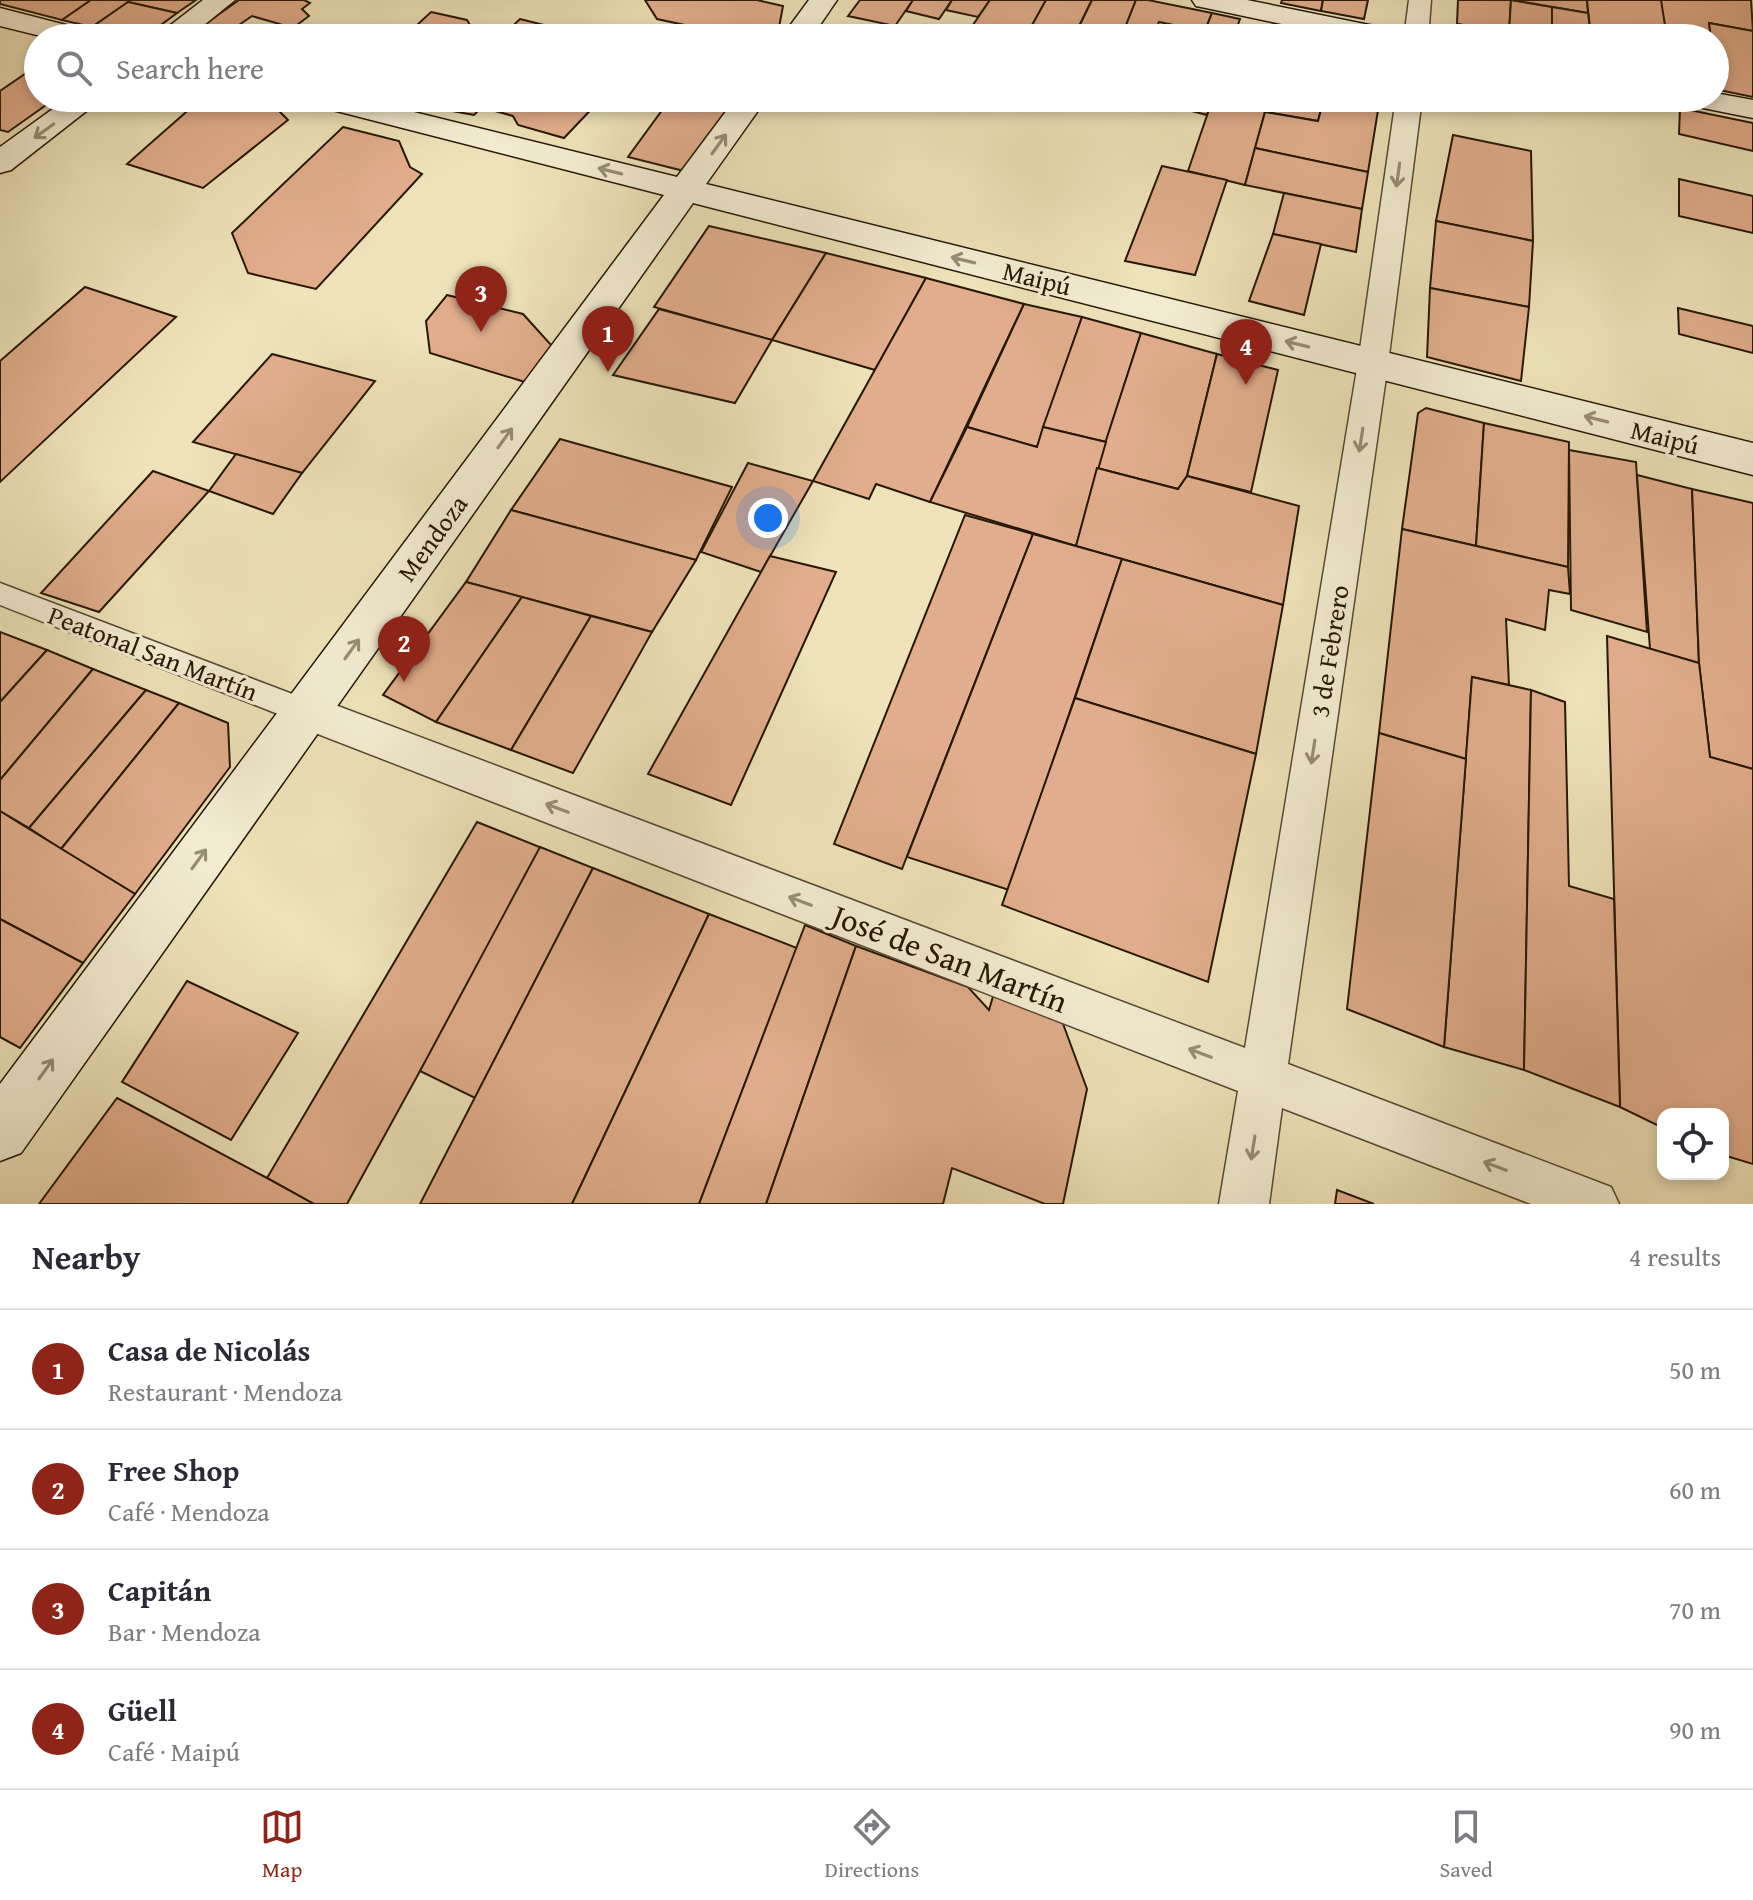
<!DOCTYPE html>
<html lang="en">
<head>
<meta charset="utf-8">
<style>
	body { margin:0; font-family:"Gentium Book Plus",serif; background:#f2f2f3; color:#2b2b33 }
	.controls { position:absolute; right:24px; bottom:24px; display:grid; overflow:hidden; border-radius:16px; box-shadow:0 4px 12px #0003 }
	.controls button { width:72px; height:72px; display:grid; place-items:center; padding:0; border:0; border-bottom:2px solid #e1e1e2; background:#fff; color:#2b2b33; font:40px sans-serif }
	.you { position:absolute; left:768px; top:518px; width:28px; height:28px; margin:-20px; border:6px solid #fff; border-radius:50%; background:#1a73e8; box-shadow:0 0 0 12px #1a73e833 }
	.badge { display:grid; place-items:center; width:52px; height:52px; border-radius:50%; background:#8f2418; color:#fff; font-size:26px; font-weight:700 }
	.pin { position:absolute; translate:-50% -66px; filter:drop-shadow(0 2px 4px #0008) }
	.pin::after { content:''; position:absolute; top:42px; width:28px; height:24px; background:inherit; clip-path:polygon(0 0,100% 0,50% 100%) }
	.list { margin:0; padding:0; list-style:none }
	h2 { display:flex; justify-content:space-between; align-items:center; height:104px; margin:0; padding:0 32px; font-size:34px }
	h2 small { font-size:26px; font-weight:400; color:#7c7c81 }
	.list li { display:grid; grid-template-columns:52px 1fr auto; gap:24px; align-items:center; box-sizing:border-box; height:120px; padding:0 32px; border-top:2px solid #e1e1e2 }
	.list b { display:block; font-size:30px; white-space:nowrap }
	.list p { margin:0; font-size:26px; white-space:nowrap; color:#7c7c81 }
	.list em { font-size:26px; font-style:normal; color:#7c7c81 }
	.icon { flex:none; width:44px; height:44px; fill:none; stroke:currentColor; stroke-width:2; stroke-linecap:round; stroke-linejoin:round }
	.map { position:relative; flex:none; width:1753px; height:1204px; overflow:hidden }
	.search { position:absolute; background:#fff; box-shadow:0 4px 12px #0003; left:24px; right:24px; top:24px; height:88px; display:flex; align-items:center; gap:20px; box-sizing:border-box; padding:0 28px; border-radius:44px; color:#7c7c81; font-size:30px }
	.sheet { height:584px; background:#fff }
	nav { display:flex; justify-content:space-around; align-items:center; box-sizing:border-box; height:112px; border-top:2px solid #e1e1e2; background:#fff; font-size:22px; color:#7c7c81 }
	nav a { display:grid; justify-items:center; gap:4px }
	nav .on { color:#8f2418 }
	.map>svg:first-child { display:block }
	.building { fill:#e1ad8c; stroke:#251806; stroke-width:2 }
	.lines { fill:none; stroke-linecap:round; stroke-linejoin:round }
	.pedestrian-casing { stroke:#574a33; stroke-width:3 }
	.minor-casing { stroke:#574a33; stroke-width:3 }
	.secondary-casing { stroke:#251806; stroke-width:3 }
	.pedestrian { fill:#f3ecd2; fill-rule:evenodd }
	.minor { fill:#f3ecd2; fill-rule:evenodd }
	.secondary { fill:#f3ecd2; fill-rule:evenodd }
	.oneway { stroke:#968d76 }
	.labels { text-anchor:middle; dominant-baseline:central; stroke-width:6; stroke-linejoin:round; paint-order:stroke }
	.street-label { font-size:26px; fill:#251806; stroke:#f3ecd2 }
	.near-street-label { font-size:32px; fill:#251806; stroke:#f3ecd2 }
</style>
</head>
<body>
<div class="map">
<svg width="1753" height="1204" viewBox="0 0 1753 1204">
	<rect width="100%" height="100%" fill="#ede2b9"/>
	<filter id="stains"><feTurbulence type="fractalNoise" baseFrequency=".0025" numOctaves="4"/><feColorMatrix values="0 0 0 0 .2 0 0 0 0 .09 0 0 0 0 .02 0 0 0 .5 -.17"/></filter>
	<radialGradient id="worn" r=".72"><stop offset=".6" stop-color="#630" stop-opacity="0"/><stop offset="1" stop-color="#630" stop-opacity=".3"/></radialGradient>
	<!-- building -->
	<g class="building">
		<path d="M0,0H91L62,20L0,4Z"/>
		<path d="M91,0H131L92,27L62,20Z"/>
		<path d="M131,0H196L177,13L128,2Z"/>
		<path d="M239,0H304L310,3L302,9L309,16L293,28L252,16L226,34L201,27Z"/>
		<path d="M645,0H757L783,6L777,38H745L657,19Z"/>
		<path d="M860,0H913L895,26L848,16Z"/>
		<path d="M913,0H952L939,19L906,11Z"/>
		<path d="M952,0H990L978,17L946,10Z"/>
		<path d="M990,0H1046L1025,38H964Z"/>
		<path d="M1046,0H1092L1073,38H1025Z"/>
		<path d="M1092,0H1136L1121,38L1074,37Z"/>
		<path d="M1136,0H1148L1212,13L1202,38H1173L1178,26L1159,22L1152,38H1121Z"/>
		<path d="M1282,0H1323L1321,11L1281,3Z"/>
		<path d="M1323,0H1368L1364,19L1321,11Z"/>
		<path d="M1458,0H1511L1509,32L1457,24Z"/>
		<path d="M1511,0L1552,7V38H1498V31L1509,32Z"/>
		<path d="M1512,0H1587L1588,13Z"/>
		<path d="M1587,0H1662L1668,38H1591Z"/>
		<path d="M1661,0H1751L1753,31L1709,23L1711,38H1667Z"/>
		<path d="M128,2L177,13L158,27L132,36L92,27Z"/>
		<path d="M1552,7L1588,13L1591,38H1552Z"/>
		<path d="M431,12L467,20L475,34L470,38H403Z"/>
		<path d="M1212,13L1240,19L1233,38H1202Z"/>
		<path d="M520,19L560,29L551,38H500Z"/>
		<path d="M1709,23L1753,31V97L1719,90L1715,38H1711Z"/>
		<path d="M1457,24L1498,31V38H1451Z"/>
		<path d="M1237,26L1286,35V38H1233Z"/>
		<path d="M1288,29L1329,38H1286Z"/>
		<path d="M38,65V98H56L8,132L0,130V91Z"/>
		<path d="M202,98H227L278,110L288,120L203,188L127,164Z"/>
		<path d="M444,98H491L474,115L446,110Z"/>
		<path d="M491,98H602L564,138L518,125L513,116L481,107Z"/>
		<path d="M671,98L736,99L684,171L628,157Z"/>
		<path d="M1179,98H1213L1207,115L1176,107Z"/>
		<path d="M1213,98H1269L1245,185L1188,171Z"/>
		<path d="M1269,98L1305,100L1324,98L1318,121L1265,112Z"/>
		<path d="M1324,98H1380L1368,172L1255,148L1265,112L1318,121Z"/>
		<path d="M1680,108L1753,123V151L1679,134Z"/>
		<path d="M343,127L399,141L410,167L422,174L316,289L248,273L232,233Z"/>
		<path d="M1453,135L1531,151L1533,241L1436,221Z"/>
		<path d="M1255,148L1368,172L1362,209L1245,185Z"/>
		<path d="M1162,166L1227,180L1195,275L1125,261Z"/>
		<path d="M1679,179L1753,196V233L1679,216Z"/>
		<path d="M1284,193L1362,209L1356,252L1273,234Z"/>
		<path d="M1436,221L1533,241L1529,307L1430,288Z"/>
		<path d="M709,226L826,253L772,340L654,307Z"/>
		<path d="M1273,234L1321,244L1304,315L1249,301Z"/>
		<path d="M826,253L926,278L875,370L772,340Z"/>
		<path d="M926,278L1024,304L930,502L876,484L869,499L813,481Z"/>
		<path d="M85,287L176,317L0,482V361Z"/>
		<path d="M1430,288L1529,307L1521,381L1427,357Z"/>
		<path d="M447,295L523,314L552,346L525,382L430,353L426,321Z"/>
		<path d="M1024,304L1082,317L1037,447L967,427Z"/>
		<path d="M1678,308L1753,326V353L1679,334Z"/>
		<path d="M659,309L772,340L735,403L613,375Z"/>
		<path d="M1082,317L1141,333L1106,442L1043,427Z"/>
		<path d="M1141,333L1217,354L1187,476L1178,489L1097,468Z"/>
		<path d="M272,354L375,381L302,473L193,442Z"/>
		<path d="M1217,354L1278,370L1251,492L1187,476Z"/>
		<path d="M1426,408L1484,423L1476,546L1402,529L1418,413Z"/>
		<path d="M1484,423L1569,442L1568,567L1476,546Z"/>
		<path d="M967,427L1037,447L1043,427L1106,442L1076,546L930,502Z"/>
		<path d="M560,439L732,487L696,560L511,510Z"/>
		<path d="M1569,450L1636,462L1647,632L1571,610Z"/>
		<path d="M236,454L302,473L273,514L209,491Z"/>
		<path d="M748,463L813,481L761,572L701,552Z"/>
		<path d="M1097,468L1178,489L1187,476L1299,506L1283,605L1076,546Z"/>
		<path d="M153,471L209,491L99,612L41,593Z"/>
		<path d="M1637,475L1692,489L1699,663L1650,649Z"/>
		<path d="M1692,489L1753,503V769L1710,757L1699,663Z"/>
		<path d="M511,510L696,560L652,632L466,582Z"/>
		<path d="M965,515L1033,534L902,869L834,844Z"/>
		<path d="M1402,529L1568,567L1570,594L1549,590L1545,630L1506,619L1509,685L1472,677L1466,759L1379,733Z"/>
		<path d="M1033,534L1122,559L1009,890L907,857Z"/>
		<path d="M770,556L836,572L731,805L648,774Z"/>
		<path d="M1122,559L1283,605L1256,754L1075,698Z"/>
		<path d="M466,582L522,597L436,722L383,695Z"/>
		<path d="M522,597L591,616L511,750L436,722Z"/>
		<path d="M591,616L652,632L573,773L511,750Z"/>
		<path d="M0,632L47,650L0,702Z"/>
		<path d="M1607,636L1699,663L1710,757L1753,769V1164L1723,1155V1114H1663V1128L1620,1107Z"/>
		<path d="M47,650L93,669L0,780V702Z"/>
		<path d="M93,669L146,690L29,828L0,811V780Z"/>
		<path d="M1472,677L1531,690L1524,1070L1444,1047Z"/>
		<path d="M146,690L179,703L61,849L29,828Z"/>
		<path d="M1531,690L1565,702L1569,886L1614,899L1620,1107L1524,1070Z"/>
		<path d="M1075,698L1256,754L1208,982L1002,905Z"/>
		<path d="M179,703L228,723L230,767L135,894L61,849Z"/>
		<path d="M1379,733L1466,759L1444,1047L1347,1009Z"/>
		<path d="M0,811L135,894L83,963L0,919Z"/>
		<path d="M477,822L547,850L420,1071L347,1204H314L267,1178Z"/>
		<path d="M540,847L593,868L475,1098L420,1071Z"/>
		<path d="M593,868L709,914L572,1204H420Z"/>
		<path d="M709,914L797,948L699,1204H572Z"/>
		<path d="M0,919L83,963L20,1048L0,1037Z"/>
		<path d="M805,925L856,946L766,1204H699Z"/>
		<path d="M856,946L968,987L989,1010L994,993L1062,1021L1087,1089L1063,1204H1045L952,1168L943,1204H766Z"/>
		<path d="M187,981L298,1033L231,1140L122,1082Z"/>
		<path d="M117,1098L267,1178L314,1204H39Z"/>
		<path d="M1337,1190L1374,1204H1335Z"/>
	</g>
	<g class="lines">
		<defs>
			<path id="pedestrian" d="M0,583L316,703L320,712L316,721L306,725L0,605Z"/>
			<g id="minor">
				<path d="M1409,0H1431L1428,38H1404Z"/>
				<path d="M1396,98H1422L1388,363L1288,1064L1611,1187L1619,1204H1531L1282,1108L1269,1204H1219L1238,1091L292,724L287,712L292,700L306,694L1245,1048L1358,363Z"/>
			</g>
			<g id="secondary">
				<path d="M203,0H235L188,38H154Z"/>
				<path d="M809,0H837L811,38H781Z"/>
				<path d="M1192,0H1247L1389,29L1399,32L1404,38H1347L1206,8L1196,6Z"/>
				<path d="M0,8L93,32L98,38H49L0,26Z"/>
				<path d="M1715,93L1753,100V118L1683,104L1679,98H1715Z"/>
				<path d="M68,98H103L11,170L0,173V147Z"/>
				<path d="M305,98H357L677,177L736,98H767L706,184L1753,443V475L693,203L21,1153L0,1161V1084L664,195L309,104Z"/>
			</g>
		</defs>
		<!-- pedestrian casing -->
		<use href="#pedestrian" class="pedestrian-casing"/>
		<!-- minor casing -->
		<use href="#minor" class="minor-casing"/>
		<!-- secondary casing -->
		<use href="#secondary" class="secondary-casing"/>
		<!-- pedestrian -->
		<use href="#pedestrian" class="pedestrian"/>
		<!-- minor -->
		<use href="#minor" class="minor"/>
		<!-- secondary -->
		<use href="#secondary" class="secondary"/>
	</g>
	<!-- one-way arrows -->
	<defs><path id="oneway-shaft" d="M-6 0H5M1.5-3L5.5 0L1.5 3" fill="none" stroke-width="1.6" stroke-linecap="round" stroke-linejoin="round" transform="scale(2)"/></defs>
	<g class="oneway">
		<use href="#oneway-shaft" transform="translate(44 131) rotate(144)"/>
		<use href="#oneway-shaft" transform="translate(719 144) rotate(-54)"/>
		<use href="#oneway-shaft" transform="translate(610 171) rotate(-166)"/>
		<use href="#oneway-shaft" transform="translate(1398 175) rotate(98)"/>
		<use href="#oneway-shaft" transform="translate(963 260) rotate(-166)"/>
		<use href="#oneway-shaft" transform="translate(1297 344) rotate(-166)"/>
		<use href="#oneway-shaft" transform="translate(1596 419) rotate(-166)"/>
		<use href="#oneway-shaft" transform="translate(505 438) rotate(-54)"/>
		<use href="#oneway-shaft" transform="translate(1361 440) rotate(99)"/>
		<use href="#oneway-shaft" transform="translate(352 649) rotate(-54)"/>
		<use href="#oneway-shaft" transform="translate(1313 752) rotate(99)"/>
		<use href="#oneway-shaft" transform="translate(557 808) rotate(-159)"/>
		<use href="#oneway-shaft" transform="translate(199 859) rotate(-54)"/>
		<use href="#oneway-shaft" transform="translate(800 901) rotate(-159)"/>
		<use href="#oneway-shaft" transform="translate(1200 1053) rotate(-159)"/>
		<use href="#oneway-shaft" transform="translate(46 1069) rotate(-54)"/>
		<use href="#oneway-shaft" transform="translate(1253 1148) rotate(99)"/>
		<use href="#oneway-shaft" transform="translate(1495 1166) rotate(-159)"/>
	</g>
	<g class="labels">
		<!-- street labels -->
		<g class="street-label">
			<text transform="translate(1037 278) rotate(14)">Maipú</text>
			<text transform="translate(1665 437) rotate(14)">Maipú</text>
			<text transform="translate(432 538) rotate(-54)">Mendoza</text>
			<text transform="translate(1329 651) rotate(-81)">3 de Febrero</text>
			<text transform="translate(153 653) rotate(21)">Peatonal San Martín</text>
		</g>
		<!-- near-street labels -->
		<g class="near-street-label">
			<text transform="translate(950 958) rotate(21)">José de San Martín</text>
		</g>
	</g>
	<rect width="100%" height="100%" filter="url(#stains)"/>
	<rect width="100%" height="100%" fill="url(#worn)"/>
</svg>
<div class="controls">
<button><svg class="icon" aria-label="locate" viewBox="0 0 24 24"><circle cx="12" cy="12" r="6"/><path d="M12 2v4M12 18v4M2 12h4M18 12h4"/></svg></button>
</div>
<div class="you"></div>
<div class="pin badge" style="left:608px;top:372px">1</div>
<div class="pin badge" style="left:404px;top:682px">2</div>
<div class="pin badge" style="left:481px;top:332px">3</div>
<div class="pin badge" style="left:1246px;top:385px">4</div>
<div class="search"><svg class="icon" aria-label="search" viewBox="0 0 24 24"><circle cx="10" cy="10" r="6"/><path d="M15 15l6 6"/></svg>Search here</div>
</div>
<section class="sheet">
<h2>Nearby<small>4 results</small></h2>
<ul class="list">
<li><span class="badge">1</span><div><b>Casa de Nicolás</b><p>Restaurant · Mendoza</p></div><em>50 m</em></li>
<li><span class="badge">2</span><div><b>Free Shop</b><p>Café · Mendoza</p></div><em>60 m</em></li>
<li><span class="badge">3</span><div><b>Capitán</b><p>Bar · Mendoza</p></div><em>70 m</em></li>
<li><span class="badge">4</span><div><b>Güell</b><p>Café · Maipú</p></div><em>90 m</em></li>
</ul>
</section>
<nav>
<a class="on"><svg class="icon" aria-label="map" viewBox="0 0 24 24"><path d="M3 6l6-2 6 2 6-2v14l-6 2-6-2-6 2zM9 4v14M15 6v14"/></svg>Map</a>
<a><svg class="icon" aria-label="directions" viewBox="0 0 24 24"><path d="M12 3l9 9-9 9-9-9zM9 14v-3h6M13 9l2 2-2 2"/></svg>Directions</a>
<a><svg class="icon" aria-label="saved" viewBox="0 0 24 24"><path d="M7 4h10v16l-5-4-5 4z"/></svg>Saved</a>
</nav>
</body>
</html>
